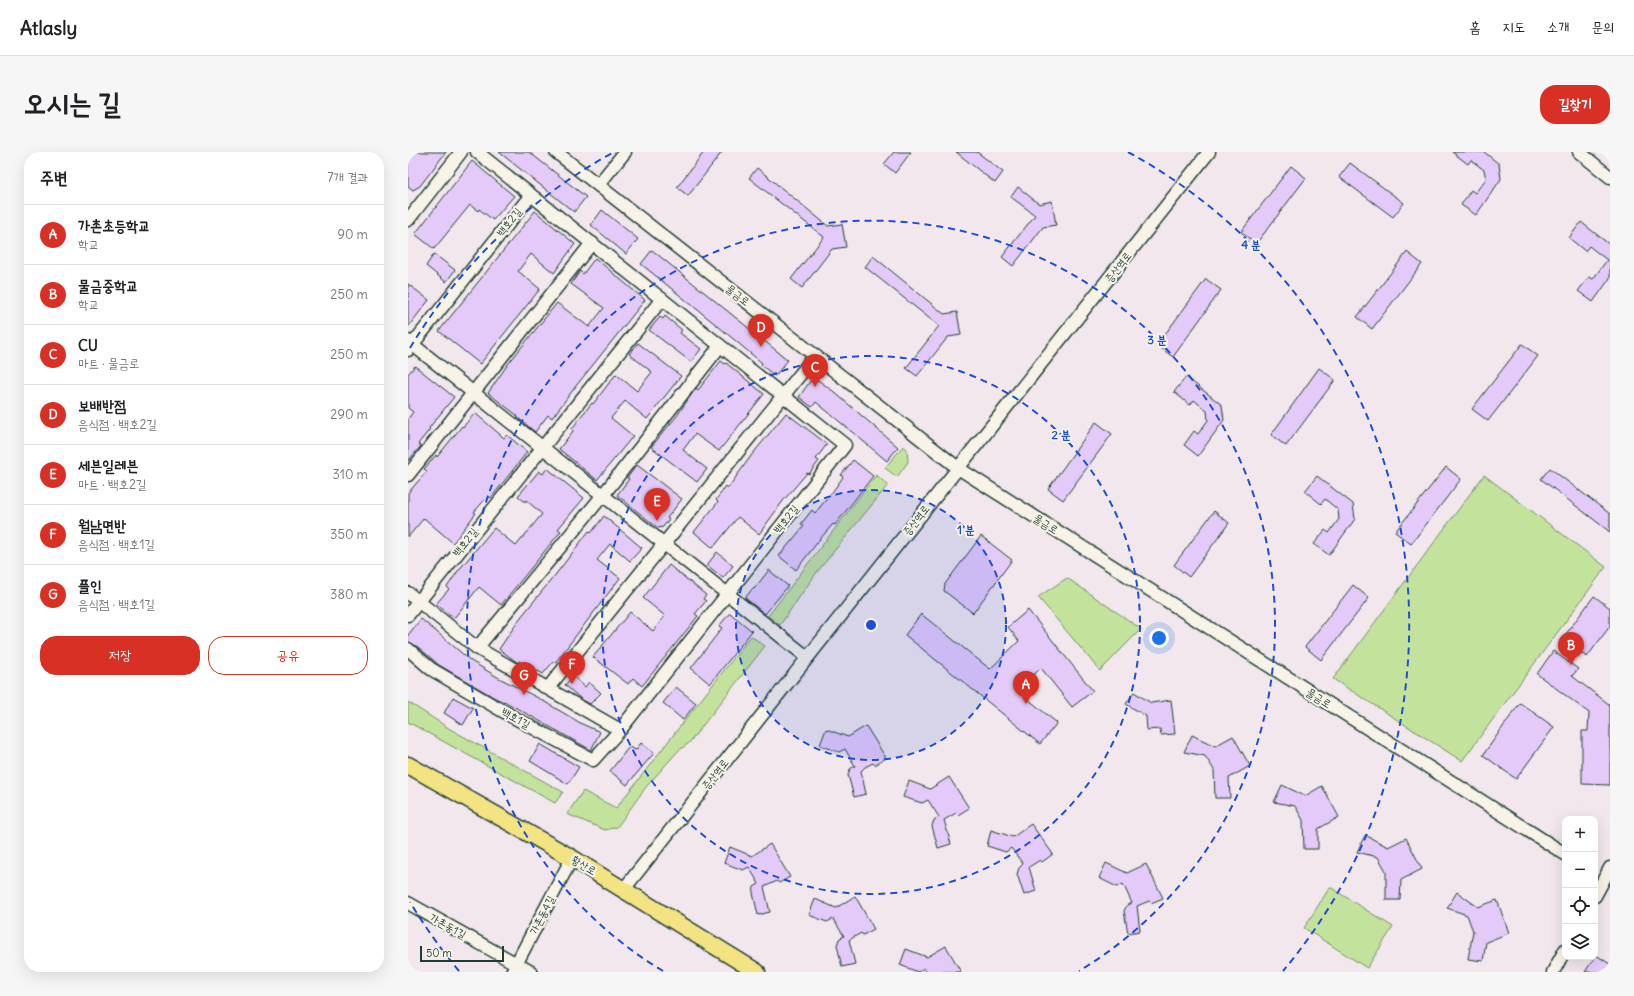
<!DOCTYPE html>
<html lang="ko">
<head>
<meta charset="utf-8">
<style>
	body { margin:0; font-family:Delius,"Poor Story",sans-serif; background:#f6f6f6; color:#202124 }
	.controls { position:absolute; right:12px; bottom:12px; display:grid; overflow:hidden; border-radius:8px; box-shadow:0 4px 16px #0002 }
	.controls button { width:36px; height:36px; display:grid; place-items:center; padding:0; border:0; border-bottom:1px solid #e0e0e0; background:#fff; color:#202124; font:20px sans-serif }
	.scale { position:absolute; left:12px; bottom:10px; width:84px; box-sizing:border-box; padding-left:4px; border:2px solid #1f3d34; border-top:0; font-size:11px; line-height:14px; white-space:nowrap; color:#1f3d34; -webkit-text-stroke:3px #f7f3e8; paint-order:stroke }
	.you { position:absolute; left:751px; top:486px; width:14px; height:14px; margin:-10px; border:3px solid #fff; border-radius:50%; background:#1a73e8; box-shadow:0 0 0 6px #1a73e833 }
	.badge { display:grid; place-items:center; width:26px; height:26px; border-radius:50%; background:#d93025; color:#fff; font-size:13px; font-weight:700 }
	.pin { position:absolute; translate:-50% -33px; filter:drop-shadow(0 1px 2px #0008) }
	.pin::after { content:''; position:absolute; top:21px; width:14px; height:12px; background:inherit; clip-path:polygon(0 0,100% 0,50% 100%) }
	.list { margin:0; padding:0; list-style:none }
	h2 { display:flex; justify-content:space-between; align-items:center; height:52px; margin:0; padding:0 16px; font-size:17px }
	h2 small { font-size:13px; font-weight:400; color:#757577 }
	.list li { display:grid; grid-template-columns:26px 1fr auto; gap:12px; align-items:center; box-sizing:border-box; height:60px; padding:0 16px; border-top:1px solid #e0e0e0 }
	.list b { display:block; font-size:15px; white-space:nowrap }
	.list p { margin:0; font-size:13px; white-space:nowrap; color:#757577 }
	.list em { font-size:13px; font-style:normal; color:#757577 }
	.actions { display:flex; gap:8px; padding:12px 16px }
	.actions a { flex:1; padding:9px 0; border:1px solid #d93025; border-radius:16px; text-align:center; font-size:14px; color:#d93025 }
	.actions .main { background:#d93025; color:#fff }
	.icon { flex:none; width:22px; height:22px; fill:none; stroke:currentColor; stroke-width:2; stroke-linecap:round; stroke-linejoin:round }
	.map { position:relative; flex:none; width:1202px; height:820px; overflow:hidden; border-radius:16px }
	header { display:flex; align-items:center; gap:24px; box-sizing:border-box; height:56px; padding:0 20px; background:#fff; border-bottom:1px solid #e0e0e0 }
	header strong { font-size:19px }
	nav { display:flex; gap:22px; margin-inline-start:auto; font-size:14px }
	.intro { display:flex; align-items:center; justify-content:space-between; box-sizing:border-box; height:96px; padding:0 24px }
	h1 { margin:0; font-size:28px }
	.button { padding:10px 18px; border-radius:16px; background:#d93025; color:#fff; font-size:14px; font-weight:700 }
	main { display:flex; gap:24px; padding:0 24px }
	aside { flex:1; background:#fff; border-radius:16px; box-shadow:0 4px 16px #0002 }
	.map>svg:first-child { display:block }
	.green { fill:#c3e39c; stroke:#719068 }
	.building { fill:#e4caf9; stroke:#1f3d34 }
	.lines { fill:none; stroke-linecap:round; stroke-linejoin:round }
	.minor-casing { stroke:#1f3d34; stroke-width:15 }
	.major-casing { stroke:#1f3d34; stroke-width:19 }
	.minor { stroke:#f7f3e8; stroke-width:12 }
	.major { stroke:#f4e382; stroke-width:16 }
	.ring { fill:none; stroke:#1d4ed8; stroke-width:2; stroke-dasharray:7 5 }
	.labels { text-anchor:middle; dominant-baseline:central; stroke-width:4; stroke-linejoin:round; paint-order:stroke }
	.street-label { font-size:11px; fill:#1f3d34; stroke:#f7f3e8 }
	.centre { fill:#1d4ed8; stroke:#f7f3e8; stroke-width:2 }
	.ring-label { font-size:12px; text-anchor:middle; font-weight:bold; fill:#1d4ed8; stroke:#f7f3e8; stroke-width:4; stroke-linejoin:round; paint-order:stroke }
</style>
</head>
<body>
<header>
<strong>Atlasly</strong>
<nav><a>홈</a><a>지도</a><a>소개</a><a>문의</a></nav>
</header>
<div class="intro"><h1>오시는 길</h1><a class="button">길찾기</a></div>
<main>
<aside>
<h2>주변<small>7개 결과</small></h2>
<ul class="list">
<li><span class="badge">A</span><div><b>가촌초등학교</b><p>학교</p></div><em>90 m</em></li>
<li><span class="badge">B</span><div><b>물금중학교</b><p>학교</p></div><em>250 m</em></li>
<li><span class="badge">C</span><div><b>CU</b><p>마트 · 물금로</p></div><em>250 m</em></li>
<li><span class="badge">D</span><div><b>보배반점</b><p>음식점 · 백호2길</p></div><em>290 m</em></li>
<li><span class="badge">E</span><div><b>세븐일레븐</b><p>마트 · 백호2길</p></div><em>310 m</em></li>
<li><span class="badge">F</span><div><b>월남면반</b><p>음식점 · 백호1길</p></div><em>350 m</em></li>
<li><span class="badge">G</span><div><b>플인</b><p>음식점 · 백호1길</p></div><em>380 m</em></li>
</ul>
<div class="actions"><a class="main">저장</a><a>공유</a></div>
</aside>
<div class="map">
<svg width="1202" height="820" viewBox="0 0 1202 820">
	<rect width="100%" height="100%" fill="#f1e7ed"/>
	<filter id="ink" filterUnits="userSpaceOnUse"><feTurbulence type="fractalNoise" baseFrequency=".025" numOctaves="2"/><feDisplacementMap in="SourceGraphic" scale="8" xChannelSelector="R" yChannelSelector="G"/><feConvolveMatrix kernelMatrix="1 2 1 2 8 2 1 2 1" color-interpolation-filters="sRGB"/></filter>
	<g filter="url(#ink)">
		<!-- green -->
		<g class="green">
			<path d="M495,294L499,297L500,310L489,325L477,316Z"/>
			<path d="M468,323L480,333L409,420L372,473L360,464Z"/>
			<path d="M1076,323L1198,415L1054,609L925,527Z"/>
			<path d="M659,426L733,477L692,519L630,445Z"/>
			<path d="M343,484L357,494L281,591L270,599L238,635L209,675L197,678L159,662L175,639L208,656Z"/>
			<path d="M0,550L42,577L155,640L147,651L0,570Z"/>
			<path d="M922,735L985,775L959,816L896,776Z"/>
		</g>
		<!-- building -->
		<g class="building">
			<path d="M0,0H38L12,34L5,38L0,34Z"/>
			<path d="M91,0H121L178,45L166,60Z"/>
			<path d="M296,0H314L280,44L269,35Z"/>
			<path d="M486,0H503L487,21L476,12Z"/>
			<path d="M548,0H569L595,20L587,31Z"/>
			<path d="M1044,0H1076L1091,12L1093,27L1068,63L1053,53L1063,38L1067,41L1078,27L1076,18L1063,8L1060,12Z"/>
			<path d="M64,9L106,44L85,68L71,57L70,59L62,53L26,97L7,82Z"/>
			<path d="M942,11L996,51L985,65L931,25Z"/>
			<path d="M883,14L898,26L848,92L833,80Z"/>
			<path d="M349,16L420,74L434,72L438,95L424,97L394,136L383,127L416,85L341,26Z"/>
			<path d="M610,35L631,52L644,49L648,73L635,75L605,114L594,105L627,63L603,45Z"/>
			<path d="M194,58L230,87L218,102L183,73Z"/>
			<path d="M127,59L167,92L146,121L123,102L110,119L132,137L72,212L31,179Z"/>
			<path d="M1173,70L1202,93V126L1185,150L1170,139L1181,125L1185,127L1199,108L1181,94L1177,99L1161,86Z"/>
			<path d="M244,98L380,208L367,224L353,213L354,211L311,175L233,112Z"/>
			<path d="M999,100L1014,112L964,177L949,165Z"/>
			<path d="M26,102L47,118L38,130L18,114Z"/>
			<path d="M465,104L536,162L549,160L553,183L540,185L509,224L498,216L531,174L457,115Z"/>
			<path d="M187,106L237,148L168,234L144,266L140,263L127,280L109,265L110,264L80,241L100,212L149,151L181,175L196,156L163,132L172,119L175,122Z"/>
			<path d="M798,127L813,138L765,205L749,193Z"/>
			<path d="M0,132L21,148L0,175Z"/>
			<path d="M257,164L274,178L272,181L293,197L283,210L241,178L252,165L255,167Z"/>
			<path d="M230,191L273,224L239,267L217,249L203,266L225,284L189,328L151,297L165,279L164,277L174,263L184,251L185,252L208,222L229,239L244,220L221,202Z"/>
			<path d="M1114,192L1130,204L1080,269L1064,257Z"/>
			<path d="M313,209L317,212L318,211L356,242L311,299L287,282L275,298L299,317L289,330L243,295L268,265L288,236L290,238Z"/>
			<path d="M7,214L46,245L21,276L22,277L10,292L13,294L0,309V267L5,260L0,256V222Z"/>
			<path d="M911,216L927,228L878,294L863,283Z"/>
			<path d="M778,225L814,253L816,268L790,304L776,293L786,279L790,282L800,268L799,259L786,248L782,253L766,240Z"/>
			<path d="M403,228H410L425,239L490,295L479,309L408,250L404,255L391,245Z"/>
			<path d="M67,261L96,286L99,283L119,300L83,346L80,344L66,360L68,361L45,391L16,366L0,385V341L19,319L16,317L28,303L29,305L54,274L55,275Z"/>
			<path d="M378,261L419,292L408,307L411,309L401,322L399,321L375,349L351,382L330,365L305,396L286,380L310,350L308,348L318,334L320,336L343,304Z"/>
			<path d="M688,270L704,282L655,348L640,337Z"/>
			<path d="M445,308L465,324L427,373L425,372L412,387L388,418L371,404L396,374L393,372L404,358L407,361L423,342L435,325L433,323Z"/>
			<path d="M229,313L274,347L259,366L261,367L255,375L250,376L209,343L221,327L219,326Z"/>
			<path d="M1038,315L1053,327L1003,392L987,380Z"/>
			<path d="M139,316L176,346L150,377L153,379L93,453L71,435L46,466L28,452L41,437L39,435L50,419L86,376L108,394L134,362L118,348L117,350L110,344L131,319L135,322Z"/>
			<path d="M1142,316L1202,362V380L1133,327Z"/>
			<path d="M909,324L945,352L947,367L921,403L906,392L917,378L921,381L931,367L930,358L917,347L913,352L897,339Z"/>
			<path d="M806,359L821,371L781,425L766,413Z"/>
			<path d="M196,364L234,396L222,409L202,392L189,408L212,426L147,511L145,510L135,522L130,519L128,521L111,509L110,511L106,508L91,497L113,465L148,422L181,379L183,381Z"/>
			<path d="M573,384L604,408L565,461L536,439L537,432Z"/>
			<path d="M309,400L325,414L315,426L299,413Z"/>
			<path d="M261,413L298,443L295,447L298,449L287,462L290,464L234,534L225,526L220,532L185,505L222,460L245,479L257,464L235,446Z"/>
			<path d="M361,418L380,434L357,462L337,446L345,436L346,437Z"/>
			<path d="M945,433L961,446L913,508L897,495Z"/>
			<path d="M1186,444L1202,456V474L1179,505L1155,486Z"/>
			<path d="M620,458L685,539L664,555L633,516L609,538L649,571L632,592L497,483L513,462L582,517L611,489L600,475Z"/>
			<path d="M322,461L344,479L302,532L283,516L314,476L311,474Z"/>
			<path d="M13,467L30,481L63,509L91,526L132,547L174,572L192,580L183,598L96,549V550L87,546L31,513L10,495L0,490V483Z"/>
			<path d="M1145,499L1170,517L1164,524L1202,553V633L1174,632V579H1180L1181,561L1129,522Z"/>
			<path d="M165,524L177,535L181,530L193,541L182,552L173,547L157,533Z"/>
			<path d="M268,535L288,551L275,568L255,551Z"/>
			<path d="M726,540L743,551L763,548L767,582L753,583L752,577L739,578L738,564L718,552Z"/>
			<path d="M45,545L65,556L55,573L36,561Z"/>
			<path d="M1112,551L1146,575L1108,627L1075,603Z"/>
			<path d="M458,574L478,606L467,613L465,611L457,615L453,619L458,642L446,645L440,623L442,617L447,614L437,597L431,600L412,593L418,577L440,585Z"/>
			<path d="M784,583L807,594L825,584L842,614L821,626L822,646H807L806,618L797,604L776,600Z"/>
			<path d="M233,591L246,601L219,633L202,619L221,595L228,598Z"/>
			<path d="M132,592L171,615L160,632L122,609Z"/>
			<path d="M541,625L561,656L550,663L548,661L536,668L543,692L530,696L524,674L526,668L531,665L520,648L514,651L495,645L501,629L522,637Z"/>
			<path d="M874,633L897,644L914,634L931,665L910,677V697H896L895,668L887,654L866,650Z"/>
			<path d="M623,672L645,702L634,710L632,708L621,715L628,739L616,743L609,722L611,716L615,712L603,696L598,700L579,694L583,678L605,685Z"/>
			<path d="M957,683L980,695L998,686L1014,717L993,728L992,748H978V719L970,705L949,700Z"/>
			<path d="M362,692L382,725L371,731L369,729L356,735L362,760L350,763L345,741L346,735L351,732L341,715L335,718L316,711L322,695L344,704Z"/>
			<path d="M698,711L719,721L738,712L755,746L743,751L741,749L729,754L732,779L720,781L716,759L719,753L724,751L715,732L709,735L691,726Z"/>
			<path d="M1049,740L1070,755L1089,748L1101,781L1078,790L1075,809L1060,807L1065,779L1059,763L1039,756Z"/>
			<path d="M447,744L466,777L455,783L453,781L441,788L447,812L434,815L429,793L431,787L436,784L425,767L419,770L401,763L407,747L428,756Z"/>
			<path d="M538,794L553,820H518L516,816L510,820L492,813L498,797L519,805Z"/>
			<path d="M1188,803L1202,812V820H1177Z"/>
		</g>
		<g class="lines">
			<defs>
				<g id="minor">
					<path d="M148,0L550,316L1157,702"/>
					<path d="M1171,0L1202,25"/>
					<path d="M190,33L217,0"/>
					<path d="M0,68L53,0"/>
					<path d="M0,189L399,505"/>
					<path d="M0,198L123,43"/>
					<path d="M0,323L184,91"/>
					<path d="M0,441L69,496L212,578"/>
					<path d="M0,463L254,147"/>
					<path d="M69,496L195,343L312,194"/>
					<path d="M0,497L23,517L105,565L185,608L212,578L437,293L69,0"/>
					<path d="M140,536L407,204"/>
					<path d="M216,737L801,0"/>
					<path d="M1187,744L1202,716"/>
					<path d="M0,751L123,820"/>
					<path d="M104,820L164,706"/>
					<path d="M1145,820L1157,798"/>
				</g>
				<path id="major" d="M0,613L164,706L349,820"/>
			</defs>
			<!-- minor casing -->
			<use href="#minor" class="minor-casing"/>
			<!-- major casing -->
			<use href="#major" class="major-casing"/>
			<!-- minor -->
			<use href="#minor" class="minor"/>
			<!-- major -->
			<use href="#major" class="major"/>
		</g>
	</g>
	<!-- distance rings -->
	<circle cx="463" cy="473" r="135" fill="#1d4ed8" fill-opacity=".12"/>
	<g class="ring">
		<circle cx="463" cy="473" r="135"/>
		<circle cx="463" cy="473" r="269"/>
		<path d="M255 819A404 404 0 1 1 671 819"/>
		<path d="M51 819A538 538 0 0 1 2 750M2 196A538 538 0 0 1 206 0M720 0A538 538 0 0 1 875 819"/>
	</g>
	<g class="labels">
		<!-- street labels -->
		<g class="street-label">
			<text transform="translate(101 70) rotate(-52)">백호2길</text>
			<text transform="translate(710 115) rotate(-52)">증산역로</text>
			<text transform="translate(330 143) rotate(38)">물금로</text>
			<text transform="translate(378 367) rotate(-51)">백호2길</text>
			<text transform="translate(508 368) rotate(-52)">증산역로</text>
			<text transform="translate(638 372) rotate(32)">물금로</text>
			<text transform="translate(57 390) rotate(-51)">백호2길</text>
			<text transform="translate(911 546) rotate(32)">물금로</text>
			<text transform="translate(108 566) rotate(29)">백호1길</text>
			<text transform="translate(307 622) rotate(-52)">증산역로</text>
			<text transform="translate(176 713) rotate(31)">황산로</text>
			<text transform="translate(134 763) rotate(-63)">가촌동4길</text>
			<text transform="translate(40 774) rotate(29)">가촌동1길</text>
		</g>
	</g>
	<circle cx="463" cy="473" r="6" class="centre"/>
	<g class="ring-label">
		<text x="843" y="97">4 분</text>
		<text x="749" y="192">3 분</text>
		<text x="653" y="287">2 분</text>
		<text x="558" y="382">1 분</text>
	</g>
</svg>
<div class="controls">
<button>+</button>
<button>−</button>
<button><svg class="icon" aria-label="locate" viewBox="0 0 24 24"><circle cx="12" cy="12" r="6"/><path d="M12 2v4M12 18v4M2 12h4M18 12h4"/></svg></button>
<button><svg class="icon" aria-label="layers" viewBox="0 0 24 24"><path d="M12 4l9 5-9 5-9-5zM3 14l9 5 9-5"/></svg></button>
</div>
<div class="scale">50 m</div>
<div class="you"></div>
<div class="pin badge" style="left:618px;top:552px">A</div>
<div class="pin badge" style="left:1163px;top:513px">B</div>
<div class="pin badge" style="left:407px;top:235px">C</div>
<div class="pin badge" style="left:353px;top:195px">D</div>
<div class="pin badge" style="left:249px;top:369px">E</div>
<div class="pin badge" style="left:164px;top:532px">F</div>
<div class="pin badge" style="left:116px;top:543px">G</div>
</div>
</main>
</body>
</html>
